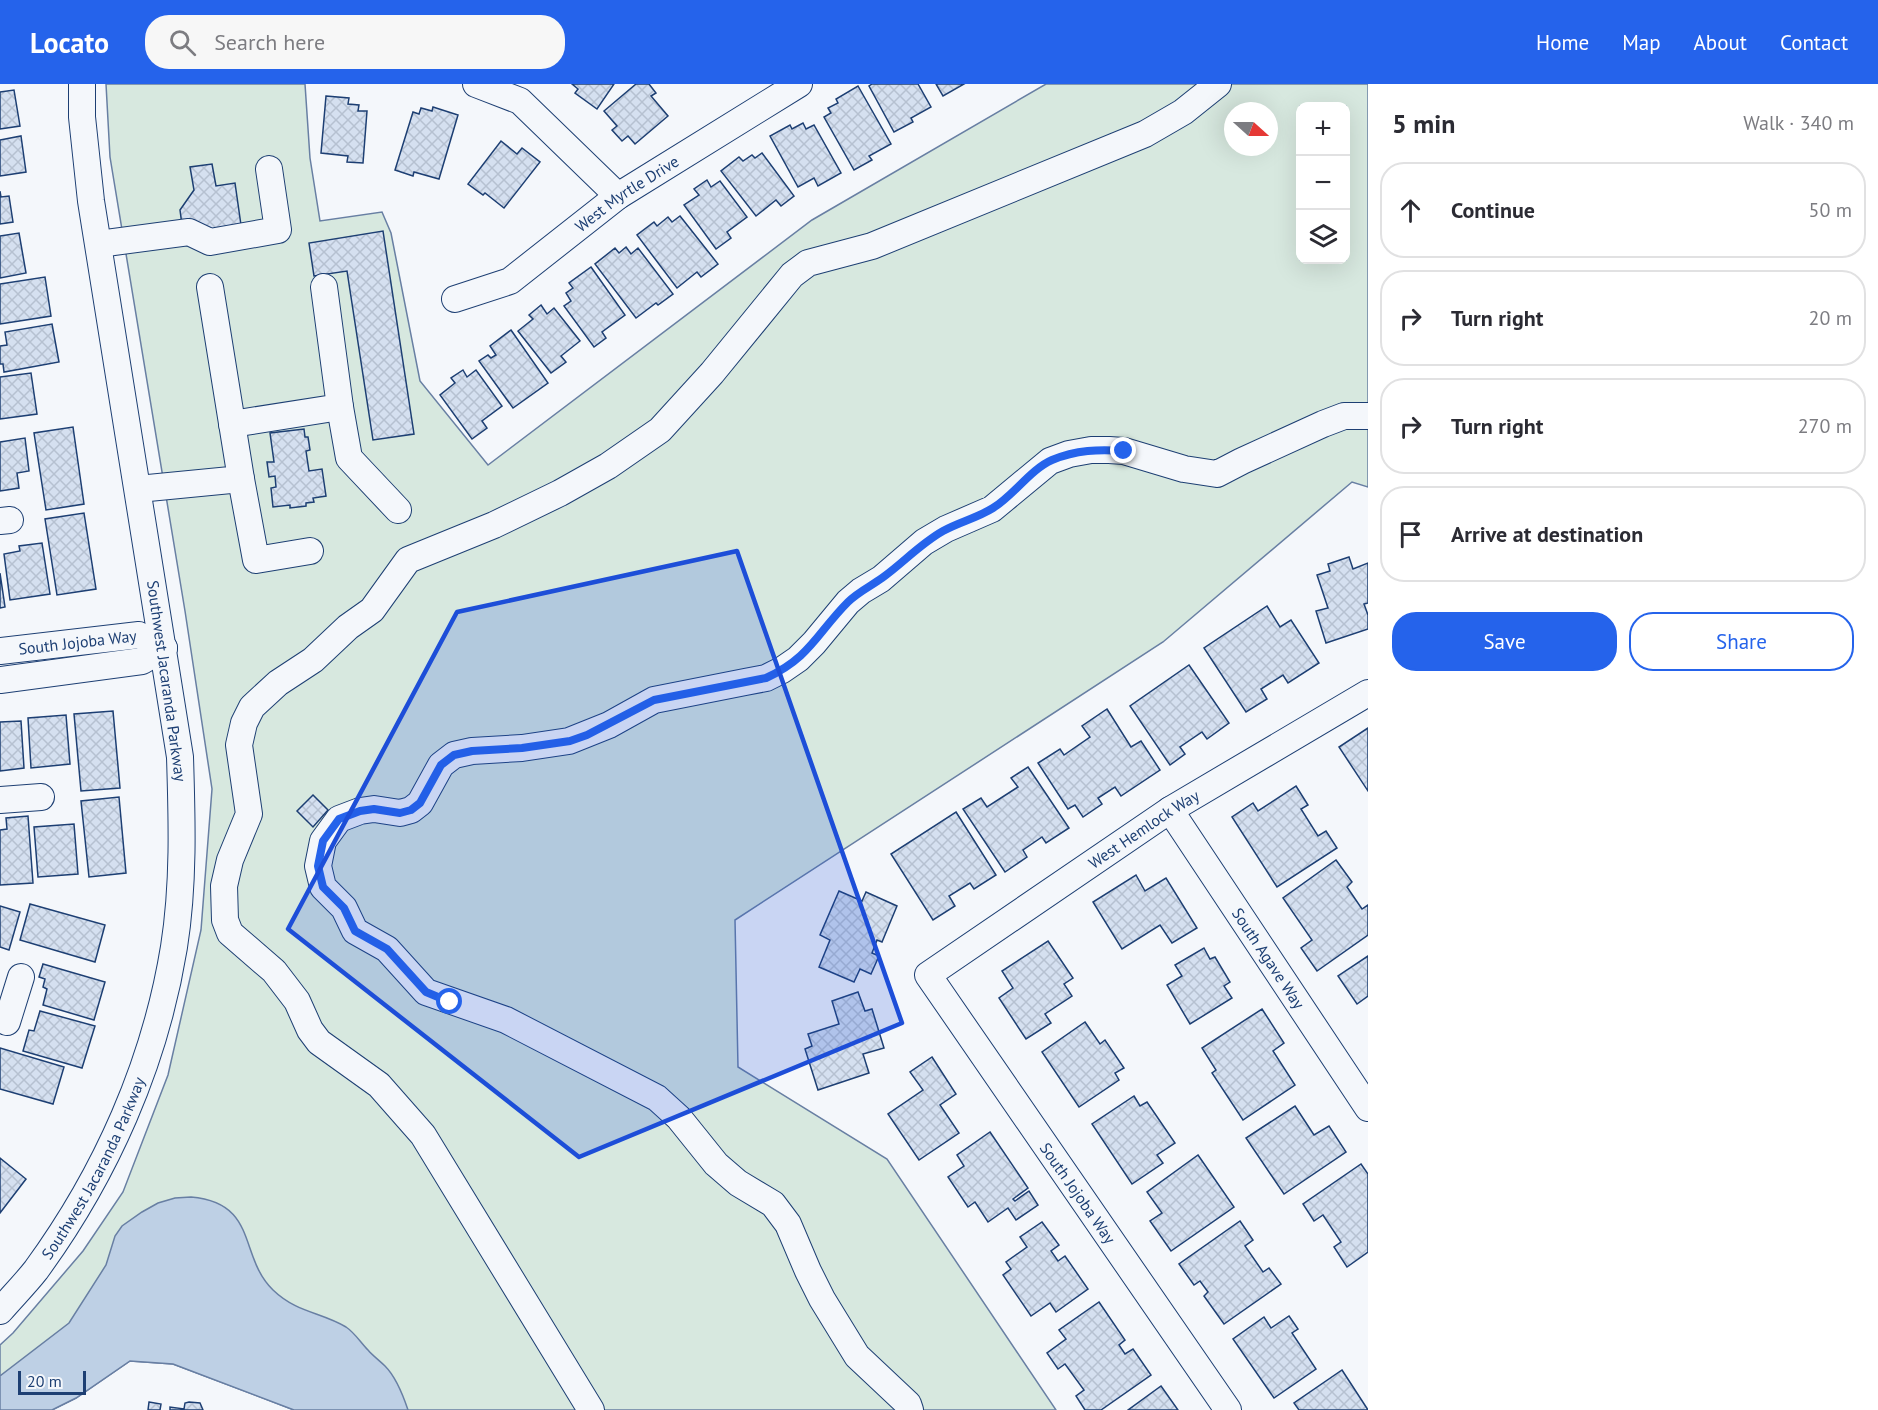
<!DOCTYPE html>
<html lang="en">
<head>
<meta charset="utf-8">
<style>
	body { margin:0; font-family:"PT Sans",sans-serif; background:#f7f7f7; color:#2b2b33 }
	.controls { position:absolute; right:18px; top:18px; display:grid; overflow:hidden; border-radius:12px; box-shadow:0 6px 24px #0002 }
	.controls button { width:54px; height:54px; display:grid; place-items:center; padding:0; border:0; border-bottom:2px solid #e1e1e2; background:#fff; color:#2b2b33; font:30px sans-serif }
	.compass { position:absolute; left:1224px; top:18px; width:54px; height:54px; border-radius:50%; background:#fff; box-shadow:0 6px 24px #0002; rotate:111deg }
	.scale { position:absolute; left:18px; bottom:15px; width:68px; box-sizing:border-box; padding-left:6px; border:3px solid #1d3f73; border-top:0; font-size:16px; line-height:21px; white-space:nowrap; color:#1d3f73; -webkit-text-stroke:4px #f4f7fb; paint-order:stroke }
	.stop { position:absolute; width:18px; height:18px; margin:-14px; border:4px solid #2563eb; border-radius:50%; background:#fff }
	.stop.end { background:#2563eb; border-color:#fff; box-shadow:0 2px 6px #0008 }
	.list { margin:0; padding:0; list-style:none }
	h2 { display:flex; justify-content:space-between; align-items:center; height:78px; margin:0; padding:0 24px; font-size:26px }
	h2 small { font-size:20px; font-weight:400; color:#7c7c81 }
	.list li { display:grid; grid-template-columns:39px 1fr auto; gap:18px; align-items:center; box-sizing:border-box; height:96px; margin:0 12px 12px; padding:0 12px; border:2px solid #e1e1e2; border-radius:24px }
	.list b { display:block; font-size:22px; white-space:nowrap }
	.list em { font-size:20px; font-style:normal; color:#7c7c81 }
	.actions { display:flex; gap:12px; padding:18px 24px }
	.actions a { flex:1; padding:14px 0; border:2px solid #2563eb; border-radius:24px; text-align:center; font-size:21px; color:#2563eb }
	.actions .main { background:#2563eb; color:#fff }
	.icon { flex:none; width:33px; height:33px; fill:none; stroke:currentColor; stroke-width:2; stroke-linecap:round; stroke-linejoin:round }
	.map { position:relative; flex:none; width:1368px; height:1326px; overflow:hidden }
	header { display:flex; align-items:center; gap:36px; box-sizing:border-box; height:84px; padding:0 30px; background:#2563eb; color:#fff }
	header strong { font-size:28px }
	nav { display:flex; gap:33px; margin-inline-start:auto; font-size:21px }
	.search { width:420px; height:54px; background:#f7f7f7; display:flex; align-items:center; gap:15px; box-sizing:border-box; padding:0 21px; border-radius:24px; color:#7c7c81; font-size:22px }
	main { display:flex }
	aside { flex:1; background:#fff }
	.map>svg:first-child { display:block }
	.green { fill:#d7e8df; stroke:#687fa3; stroke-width:1.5; fill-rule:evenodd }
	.water { fill:#bed0e5; stroke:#687fa3; stroke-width:1.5 }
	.building { fill:url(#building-cross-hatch); stroke:#1d3f73; stroke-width:1.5 }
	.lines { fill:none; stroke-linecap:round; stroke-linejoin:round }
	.minor-casing { stroke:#1d3f73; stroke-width:28 }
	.minor { stroke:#f4f7fb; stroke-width:26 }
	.route { stroke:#2563eb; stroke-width:8 }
	.marked { fill:#1d4ed8; fill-opacity:0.2; stroke:#1d4ed8; stroke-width:4.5; stroke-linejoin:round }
	.labels { text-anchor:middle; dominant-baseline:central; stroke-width:4.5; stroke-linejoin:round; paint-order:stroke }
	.street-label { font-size:16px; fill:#1d3f73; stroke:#f4f7fb }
</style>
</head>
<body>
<header>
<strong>Locato</strong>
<div class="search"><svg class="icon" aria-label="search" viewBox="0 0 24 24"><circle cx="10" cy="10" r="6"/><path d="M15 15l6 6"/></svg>Search here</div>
<nav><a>Home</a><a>Map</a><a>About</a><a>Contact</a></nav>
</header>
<main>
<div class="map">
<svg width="1368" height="1326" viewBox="0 0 1368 1326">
	<defs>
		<pattern id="building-cross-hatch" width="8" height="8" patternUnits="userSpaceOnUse" patternTransform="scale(1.5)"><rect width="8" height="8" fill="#d5e0f0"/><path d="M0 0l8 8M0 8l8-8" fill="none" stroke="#b6c1d1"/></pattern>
	</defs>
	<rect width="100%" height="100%" fill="#f4f7fb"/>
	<!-- green -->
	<path class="green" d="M106,0H305L310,74L320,137L382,128L391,149L420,297L488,381L812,136L1046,0H1368V403L1352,398L1163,558L735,836L738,983L887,1075L1056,1326H294L173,1280L130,1277L76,1314L52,1326H0V1261L13,1249L83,1167L123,1108L168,991L201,846L212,705L185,527L110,73ZM1300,22H1346V176H1300ZM1233,27H1269V63H1233Z"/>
	<!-- water -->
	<path class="water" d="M191,1113C259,1119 238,1172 273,1206C297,1229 321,1228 346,1243C355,1249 361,1259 368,1266C373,1272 379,1276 385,1282C396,1293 403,1311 408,1326H294L173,1280L130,1277L76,1314L52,1326H0V1292L69,1239L106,1181L115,1152L122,1142L142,1128L158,1119L175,1114Z"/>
	<!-- building -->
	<g class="building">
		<path d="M572,0H614L597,25L575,9L578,5Z"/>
		<path d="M636,0H649L656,9L651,12L668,32L635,60L628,52L622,57L612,46L617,42L604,27Z"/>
		<path d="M872,0H918L931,23L911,34L913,38L894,48L869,2Z"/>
		<path d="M936,0H964L943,12Z"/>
		<path d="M858,2L891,60L869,72L872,76L854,86L824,33L831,29L828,24L838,19L836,15Z"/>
		<path d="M14,6L20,42L0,45V8Z"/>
		<path d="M326,12L349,14L348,20L359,21L358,27H367L363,79L347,78L348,72L321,69Z"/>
		<path d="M433,23L458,31L439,95L414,88L413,92L395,86L413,28L419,30L421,24L432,27Z"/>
		<path d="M803,39L806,45L814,41L841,89L818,102L814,94L798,103L770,52L790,41L792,45Z"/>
		<path d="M21,52L26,88L0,92V56Z"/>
		<path d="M501,57L517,70L522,64L540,78L504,124L485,109L483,111L468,100Z"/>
		<path d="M762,69L794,112L781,122L776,116L756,132L721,87L739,73L743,77L752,71L755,74Z"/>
		<path d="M212,80L216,102L235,99L241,141L199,147L198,138L182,141L180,126L194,106L190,83Z"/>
		<path d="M707,96L711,103L720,97L747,133L727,148L731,154L716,165L684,121L699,111L694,105Z"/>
		<path d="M0,107L1,113L9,112L13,138L0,140Z"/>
		<path d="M680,132L718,180L701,193L697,188L677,204L637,151L654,138L657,142L668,133L672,138Z"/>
		<path d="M383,147L414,350L373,356L347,187L314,192L309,159Z"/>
		<path d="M19,149L26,189L0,194V152Z"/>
		<path d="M626,163L631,170L638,164L673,210L658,221L656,219L636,234L595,180L615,164L619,169Z"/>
		<path d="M591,183L625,231L602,248L606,254L594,263L564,222L571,217L566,209L573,204L569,199Z"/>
		<path d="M45,193L51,232L0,240V200Z"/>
		<path d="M541,221L547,230L554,224L580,257L561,272L566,278L551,289L518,247L533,235L529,231Z"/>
		<path d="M52,240L59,278L4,288L3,280H0V262L7,261L5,248Z"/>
		<path d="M511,246L548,299L513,324L479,277L488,271L491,274L496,271L490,262Z"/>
		<path d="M463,286L467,293L476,286L502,322L482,337L487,344L472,355L440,311L455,299L451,294Z"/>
		<path d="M31,289L37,330L0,335V293Z"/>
		<path d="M73,343L84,420L46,426L34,349Z"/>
		<path d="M304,345L305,353H308L310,366L306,367L309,387L322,385L326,412L313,414L314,418L306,419V422L290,424V421L273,423L271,404L276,403L275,392L269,393L267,378H274L270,349Z"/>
		<path d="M25,354L29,387L17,389L19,404L0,407V358Z"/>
		<path d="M84,429L96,505L57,511L45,435Z"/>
		<path d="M42,459L50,510L10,516L4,470L20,467L19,462Z"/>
		<path d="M1349,473L1353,485L1368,479V519L1364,520L1368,531V545L1326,559L1316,527L1328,524L1317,491L1330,487L1328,480Z"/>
		<path d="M0,489L5,523L0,524Z"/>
		<path d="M1267,522L1280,543L1291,536L1319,579L1288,599L1283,591L1261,605L1267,615L1246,628L1204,564Z"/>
		<path d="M1189,581L1229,639L1207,655L1202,648L1180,663L1185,670L1170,681L1130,622Z"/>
		<path d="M1107,625L1131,663L1141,657L1160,686L1121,712L1115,703L1098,714L1102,720L1083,733L1075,721L1068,725L1038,679L1060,665L1064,671L1090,653L1082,642Z"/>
		<path d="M113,627L120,704L81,707L74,630Z"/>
		<path d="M66,631L70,680L31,684L28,634Z"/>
		<path d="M21,637L24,684L0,687V638Z"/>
		<path d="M1368,644V707L1339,663Z"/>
		<path d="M1028,683L1069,744L1046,759L1042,753L1023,766L1027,773L1005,788L963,725L981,714L987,723L1018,703L1011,694Z"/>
		<path d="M1296,702L1308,721L1301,725L1318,752L1326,747L1337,764L1277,803L1232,733L1253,719L1258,727Z"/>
		<path d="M313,711L328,726L313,743L297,727Z"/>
		<path d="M119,713L126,789L89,793L81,717Z"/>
		<path d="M956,728L996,791L974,805L970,799L949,812L955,822L933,836L891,770Z"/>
		<path d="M28,732L33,799L0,801V746L7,745L6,734Z"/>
		<path d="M74,740L78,790L38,793L34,743Z"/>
		<path d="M1336,776L1352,798L1347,803L1362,825L1368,821V851L1317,887L1301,864L1312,856L1283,814Z"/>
		<path d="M1136,791L1145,807L1166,794L1197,844L1172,859L1160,841L1122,865L1093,818Z"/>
		<path d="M839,807L862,817L866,808L897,822L882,858L877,856L872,869L879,872L871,890L860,885L854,898L819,883L830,856L820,851Z"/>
		<path d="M30,820L105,841L95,878L20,856Z"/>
		<path d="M0,822L20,828L9,866L0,863Z"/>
		<path d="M1048,857L1073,894L1064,900L1072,912L1045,930L1051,939L1026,955L999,914L1013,904L1002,887Z"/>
		<path d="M1204,864L1210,875L1215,873L1230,898L1224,902L1232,914L1190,940L1167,901L1182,892L1175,881Z"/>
		<path d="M1368,872V912L1357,920L1338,892Z"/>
		<path d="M43,880L105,898L94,936L43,921L47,905L43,903L45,895L39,893Z"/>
		<path d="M858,908L865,927L872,925L884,964L863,970L869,989L818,1006L805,965L812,962L808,950L839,940L832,917Z"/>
		<path d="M1262,925L1284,959L1273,967L1295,1001L1243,1036L1212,989L1216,986L1202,964Z"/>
		<path d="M40,927L95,942L82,984L23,967L29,946L34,947Z"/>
		<path d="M1085,938L1100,960L1105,956L1124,984L1115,989L1119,996L1079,1023L1042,968Z"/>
		<path d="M0,964L64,983L53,1020L0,1005Z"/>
		<path d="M932,973L956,1010L940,1021L959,1049L919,1076L888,1030L923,1006L910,988Z"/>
		<path d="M1134,1012L1140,1022L1147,1018L1175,1059L1157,1071L1163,1079L1132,1100L1092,1040Z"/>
		<path d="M1295,1022L1314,1051L1329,1042L1346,1068L1284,1110L1246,1054Z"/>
		<path d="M990,1048L1028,1104L1013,1115L1015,1117L1029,1107L1038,1121L1016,1136L1008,1124L988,1138L975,1118L968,1123L948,1093L964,1082L957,1071Z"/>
		<path d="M1198,1071L1234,1123L1171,1167L1150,1137L1162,1129L1147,1108Z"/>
		<path d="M0,1074L26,1095L0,1129Z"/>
		<path d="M1361,1080L1368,1090V1168L1347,1183L1334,1163L1341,1158L1323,1131L1314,1137L1303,1120Z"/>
		<path d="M1240,1137L1253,1156L1245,1162L1263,1188L1269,1184L1281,1200L1224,1240L1204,1212L1208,1208L1200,1197L1194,1201L1179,1180Z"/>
		<path d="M1042,1138L1059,1161L1051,1167L1058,1177L1065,1172L1088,1205L1056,1228L1050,1219L1031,1232L1003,1191L1011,1185L1006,1178L1027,1163L1020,1153Z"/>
		<path d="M1099,1218L1125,1256L1119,1261L1125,1270L1133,1265L1151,1291L1101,1326H1085L1076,1312L1084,1306L1065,1280L1058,1285L1047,1269L1066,1255L1059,1246Z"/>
		<path d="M1289,1232L1298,1245L1292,1249L1316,1285L1274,1314L1233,1255L1264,1233L1271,1244Z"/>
		<path d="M1342,1286L1368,1326H1299L1294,1319Z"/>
		<path d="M1161,1302L1178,1326H1128Z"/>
		<path d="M149,1318L161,1320L160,1326H148Z"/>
		<path d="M189,1318L200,1319L203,1326H170V1323L184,1325L185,1319Z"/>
	</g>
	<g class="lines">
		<defs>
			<g id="minor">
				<path d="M476,0L520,17L618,112"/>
				<path d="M99,160L189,148L210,158L278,146L269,85"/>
				<path id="s1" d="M455,215L510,197L618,112L799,0"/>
				<path d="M340,323L349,374L398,426"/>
				<path d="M232,340L340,323L324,203"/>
				<path d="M241,395L256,476L310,467"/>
				<path d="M138,405L241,395L210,203"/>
				<path d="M0,437L10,436"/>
				<path id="s2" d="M0,567L139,551L164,564"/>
				<path d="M0,596L142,577L164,564"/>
				<path d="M0,716L41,713"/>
				<path id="s3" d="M1170,726L1368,1024"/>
				<path d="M7,938L21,893"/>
				<path id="s4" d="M0,1227C12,1213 25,1200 36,1186C106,1090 155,980 174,863C184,800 182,736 180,673L91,117L82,33V0"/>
				<path d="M591,1326L423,1051L379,1001L319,958L310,946L297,917L274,887L230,849L225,836L224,802L230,776L249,730L239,661L244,639L252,623L278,599L313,576L348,543L372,526L408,476L494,441L560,409L608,382L660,346L712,289L792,191L808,179L872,162L1145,50L1183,28L1218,0"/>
				<path d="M910,1326L908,1320L857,1272L822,1215L808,1187L788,1140L773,1120L738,1099L716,1080L679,1034L657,1014L506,936L426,908L387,865L355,847L344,824L323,803L318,782L323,757L339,735L360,727L374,725L400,729L411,726L420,719L441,681L454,671L472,667L522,664L569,657L609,641L654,616L745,598L766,594L782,586L798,575L814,559L848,518L861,507L881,495L924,458L946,445L992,425L1050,377L1069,370L1091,366H1109L1124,367L1184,385L1217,390L1242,377L1323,340L1344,332H1368"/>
				<path id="s5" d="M1228,1326L928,891L1170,726L1368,609"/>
			</g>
		</defs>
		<!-- minor casing -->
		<use href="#minor" class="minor-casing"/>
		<!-- minor -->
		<use href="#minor" class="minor"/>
	</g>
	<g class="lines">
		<!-- route -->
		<path class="route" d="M450,918L426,908L387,865L355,847L344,824L323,803L318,782L323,757L339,735L360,727L374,725L400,729L411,726L420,719L441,681L454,671L472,667L522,664L570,657L587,651L654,616L766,594C810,574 817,549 848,518C858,508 871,502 882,494C903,479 920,460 943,447C959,438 977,434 993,424C1013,412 1031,385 1052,376C1076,366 1099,365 1124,367"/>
	</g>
	<!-- marked area -->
	<path class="marked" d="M737,467L902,939L579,1073L288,845L457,528Z"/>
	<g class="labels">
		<!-- street labels -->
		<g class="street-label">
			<text stroke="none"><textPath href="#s1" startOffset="204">West Myrtle Drive</textPath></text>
			<text stroke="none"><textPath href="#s2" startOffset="78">South Jojoba Way</textPath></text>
			<text transform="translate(167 597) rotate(82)">Southwest Jacaranda Parkway</text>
			<text stroke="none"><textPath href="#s5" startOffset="789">West Hemlock Way</textPath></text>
			<text stroke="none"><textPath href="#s3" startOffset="178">South Agave Way</textPath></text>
			<text stroke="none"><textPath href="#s4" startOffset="172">Southwest Jacaranda Parkway</textPath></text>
			<text transform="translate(1078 1109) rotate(55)">South Jojoba Way</text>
		</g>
	</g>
</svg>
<div class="controls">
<button>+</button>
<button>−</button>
<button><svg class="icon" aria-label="layers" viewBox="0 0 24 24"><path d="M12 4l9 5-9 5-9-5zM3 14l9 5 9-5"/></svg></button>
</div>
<svg class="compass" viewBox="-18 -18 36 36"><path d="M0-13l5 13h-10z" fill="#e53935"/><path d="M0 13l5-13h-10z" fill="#7c7c81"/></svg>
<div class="scale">20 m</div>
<div class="stop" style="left:450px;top:918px"></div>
<div class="stop end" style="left:1124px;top:367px"></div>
</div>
<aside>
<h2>5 min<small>Walk · 340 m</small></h2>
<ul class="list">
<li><svg class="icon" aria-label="ahead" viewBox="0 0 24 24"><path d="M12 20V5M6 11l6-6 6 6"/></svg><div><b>Continue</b></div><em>50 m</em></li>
<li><svg class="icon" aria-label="right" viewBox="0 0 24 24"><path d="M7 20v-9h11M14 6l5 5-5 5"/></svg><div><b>Turn right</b></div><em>20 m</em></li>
<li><svg class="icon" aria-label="right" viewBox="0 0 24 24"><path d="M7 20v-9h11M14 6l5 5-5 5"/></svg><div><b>Turn right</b></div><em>270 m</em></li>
<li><svg class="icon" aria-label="arrive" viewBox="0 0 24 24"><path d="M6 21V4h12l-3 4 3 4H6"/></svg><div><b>Arrive at destination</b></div></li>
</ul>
<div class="actions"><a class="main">Save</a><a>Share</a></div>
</aside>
</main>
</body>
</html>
